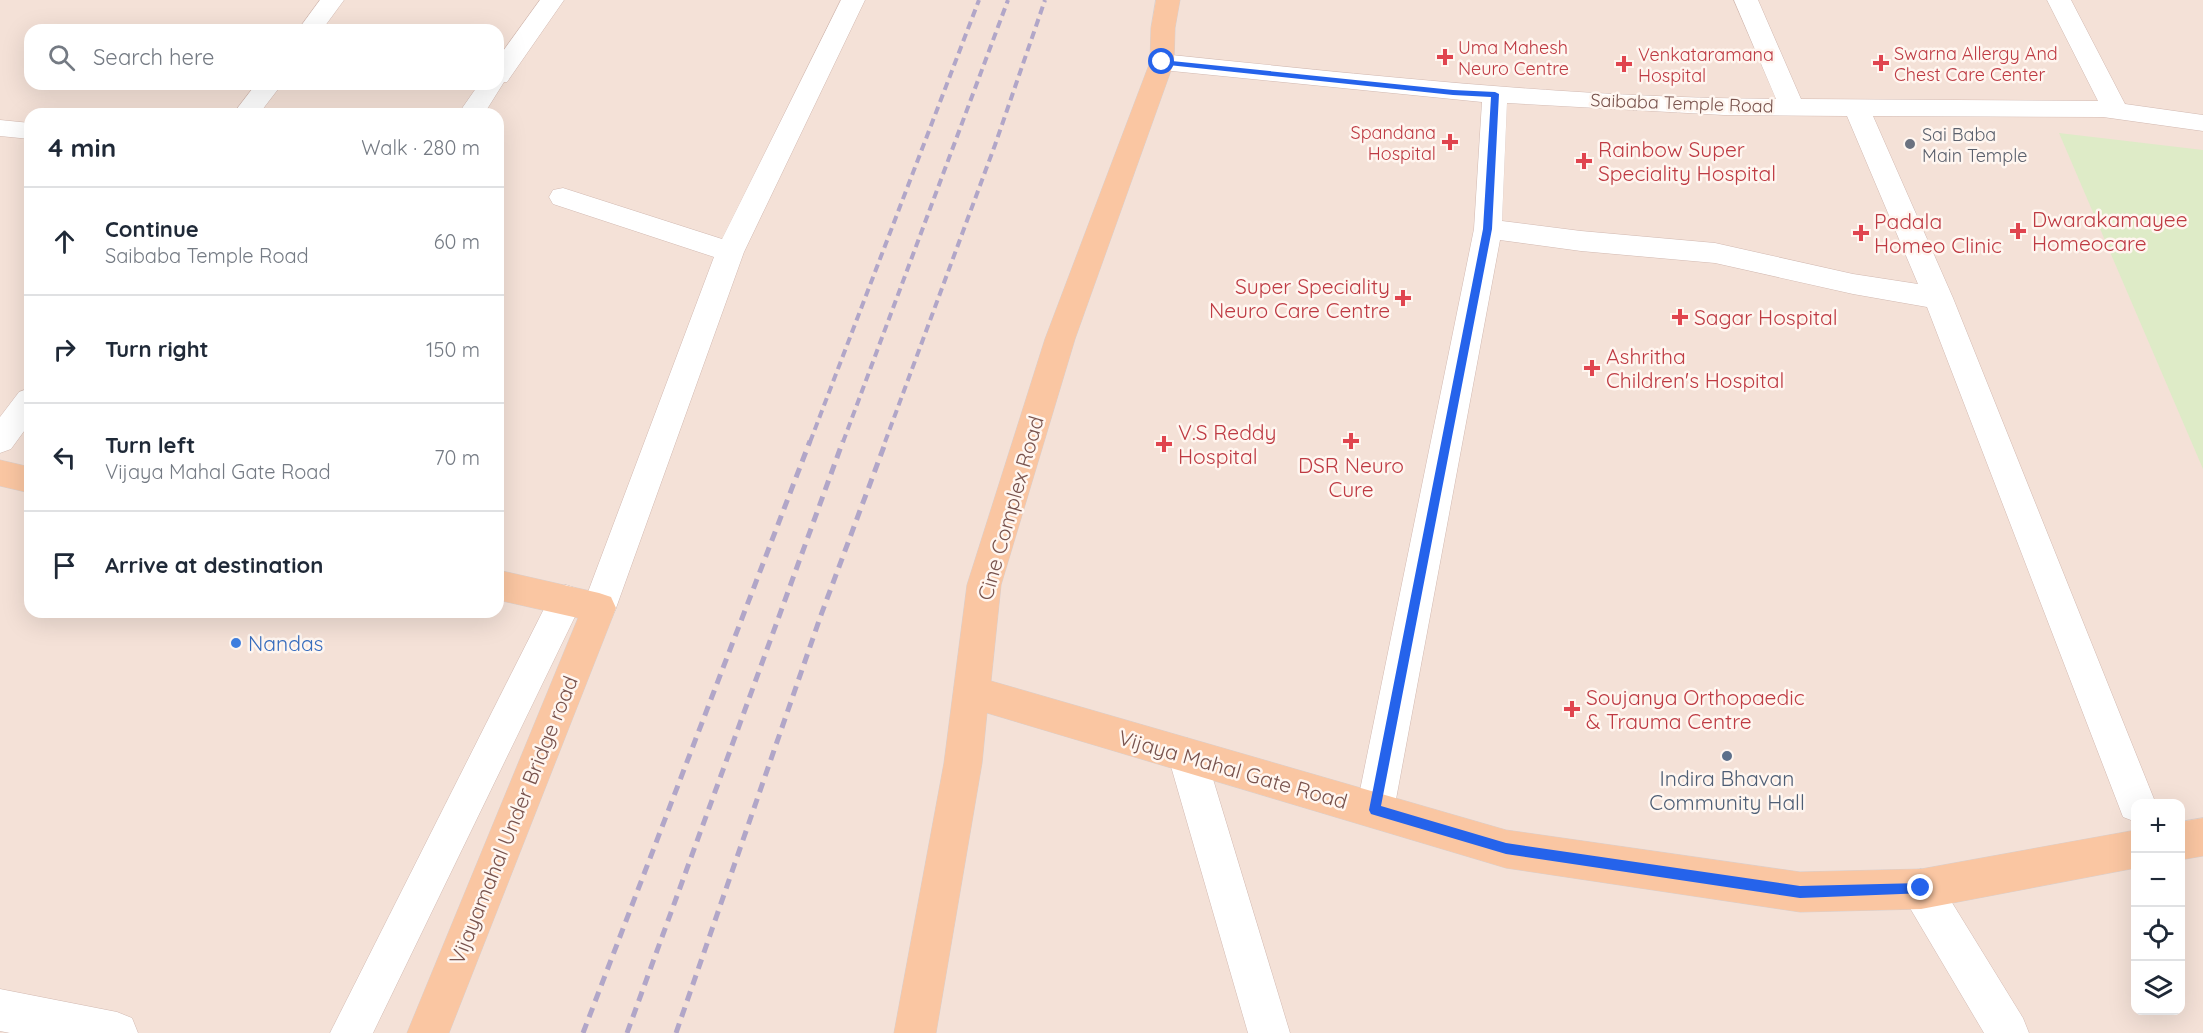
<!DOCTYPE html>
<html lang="en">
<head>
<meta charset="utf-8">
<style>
	body { margin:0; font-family:Quicksand,sans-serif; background:#f6f6f7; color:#1f2937 }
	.controls { position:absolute; right:18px; bottom:18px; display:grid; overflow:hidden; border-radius:12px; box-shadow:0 6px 24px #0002 }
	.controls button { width:54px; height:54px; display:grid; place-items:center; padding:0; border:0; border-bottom:2px solid #e0e1e3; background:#fff; color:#1f2937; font:30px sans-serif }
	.stop { position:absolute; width:18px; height:18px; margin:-14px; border:4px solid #2563eb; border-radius:50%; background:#fff }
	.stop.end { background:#2563eb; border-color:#fff; box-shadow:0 2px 6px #0008 }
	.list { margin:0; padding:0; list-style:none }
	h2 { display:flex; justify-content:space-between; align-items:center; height:78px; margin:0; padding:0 24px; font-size:26px }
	h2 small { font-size:20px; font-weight:400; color:#747a83 }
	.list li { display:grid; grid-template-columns:39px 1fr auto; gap:18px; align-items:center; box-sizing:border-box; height:108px; padding:0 24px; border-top:2px solid #e0e1e3 }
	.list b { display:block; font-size:22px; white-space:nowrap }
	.list p { margin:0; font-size:20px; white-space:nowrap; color:#747a83 }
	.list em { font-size:20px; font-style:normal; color:#747a83 }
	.icon { flex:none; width:33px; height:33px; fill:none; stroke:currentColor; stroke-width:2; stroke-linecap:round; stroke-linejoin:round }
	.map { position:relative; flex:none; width:2203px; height:1033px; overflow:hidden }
	.search { position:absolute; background:#fff; box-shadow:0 6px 24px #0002; left:24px; top:24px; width:480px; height:66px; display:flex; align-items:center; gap:15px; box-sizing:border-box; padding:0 21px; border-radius:18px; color:#747a83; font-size:22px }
	.panel { position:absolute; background:#fff; box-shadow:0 6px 24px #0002; left:24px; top:108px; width:480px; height:510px; border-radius:18px }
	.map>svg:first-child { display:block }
	.residential { fill:#f4e1d7; fill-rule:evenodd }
	.green { fill:#deebc7 }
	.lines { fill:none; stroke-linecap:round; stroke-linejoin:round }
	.minor-casing { stroke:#d2b9b1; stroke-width:1 }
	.major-casing { stroke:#d9cfcd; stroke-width:1 }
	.minor { fill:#fff; fill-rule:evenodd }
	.major { fill:#fac6a2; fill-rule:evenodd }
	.rail-far1 { stroke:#b1a6c8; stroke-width:4; stroke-dasharray:8 5; stroke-linecap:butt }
	.rail { stroke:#b1a6c8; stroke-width:5; stroke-dasharray:10 7; stroke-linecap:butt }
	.route { fill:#2563eb }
	.health-dot { fill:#e0444e; stroke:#fff6f0; stroke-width:2 }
	.worship-dot { fill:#6b7280; stroke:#fff6f0; stroke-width:2 }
	.shop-dot { fill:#3f7fe0; stroke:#fff6f0; stroke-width:2 }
	.service-dot { fill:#5c6f8a; stroke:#fff6f0; stroke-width:2 }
	.labels { text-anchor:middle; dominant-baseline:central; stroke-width:5; stroke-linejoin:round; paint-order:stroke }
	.far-health-label { font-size:18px; fill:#be3a42; stroke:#fff6f0; text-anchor:start }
	.far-street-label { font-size:18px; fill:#78524c; stroke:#fff6f0 }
	.far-worship-label { font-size:18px; fill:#5b616d; stroke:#fff6f0; text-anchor:start }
	.health-label { font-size:21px; fill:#be3a42; stroke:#fff6f0; text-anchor:start }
	.street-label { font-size:21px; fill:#78524c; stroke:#fff6f0 }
	.shop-label { font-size:21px; fill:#366cbe; stroke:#fff6f0; text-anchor:start }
	.service-label { font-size:21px; fill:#4e5e75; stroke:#fff6f0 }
</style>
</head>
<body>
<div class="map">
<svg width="2203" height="1033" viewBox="0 0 2203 1033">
	<rect width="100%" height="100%" fill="#fdf1e9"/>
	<!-- residential -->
	<path class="residential" d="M0,0H2203V1033H0ZM30,30H498V84H30ZM30,114H498V612H30ZM2136,804H2180V1010H2136Z"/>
	<!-- green -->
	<path class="green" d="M2059,133L2203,150V469Z"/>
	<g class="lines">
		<defs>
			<g id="minor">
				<path d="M320,0H344L322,30H298Z"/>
				<path d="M540,0H564L507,82H504L484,114H458L479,84H498V58Z"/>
				<path d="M841,0H865L744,252L616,608L611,619L599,623L587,619L582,608L714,257L553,204L549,197L553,190L563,188L722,239Z"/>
				<path d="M1734,0H1758L1801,99L2098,101L2047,0H2071L2125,104L2203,115V131L2103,117L1873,116L1953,298L2156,804H2136V822L2123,817L2118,804L1927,307L1853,294L1715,263L1581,251L1500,240L1394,810L1389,823L1375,828L1361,823L1356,810L1474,229L1482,102L1162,70L1153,67L1150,62L1153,57L1162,54C1366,75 1571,98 1776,99ZM1507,103L1724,115L1847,116L1918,284L1853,274L1715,243L1581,231L1502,221Z"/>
				<path d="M256,84H282L259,114H233Z"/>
				<path d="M0,120L30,123V139L0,136Z"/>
				<path d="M30,388V423L11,449L0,453V417L19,392Z"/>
				<path d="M566,585L578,589L583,600L373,1033H330L554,589Z"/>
				<path d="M1187,738L1200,744L1206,756L1290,1033H1248L1168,756L1174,744Z"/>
				<path d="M1921,869L1935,875L2023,1018L2029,1033H1984L1907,903L1901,889L1907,875Z"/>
				<path d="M0,989L117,1012L132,1018L138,1033H10L0,1031Z"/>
			</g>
			<g id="major">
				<path d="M1156,0H1180L1175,28L1174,62L1075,339L1001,585L991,681L1506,830L1800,872L1921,869L2136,830V868L1921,909L1800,912L1506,868L987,713L982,763L936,1033H894L944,763L967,585L1045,339L1150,62L1151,28Z"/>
				<path d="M0,460L30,467V493L0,486Z"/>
				<path d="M498,570L599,593L611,597L616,608L449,1033H407L578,618L498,600Z"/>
				<path d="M2203,818V856L2180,860V822Z"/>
			</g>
		</defs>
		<!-- minor casing -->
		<use href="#minor" class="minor-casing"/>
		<!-- major casing -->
		<use href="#major" class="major-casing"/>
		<!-- minor -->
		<use href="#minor" class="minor"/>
		<!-- major -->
		<use href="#major" class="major"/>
		<!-- rail-far1 -->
		<g class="rail-far1">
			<path d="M810,442L979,0"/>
			<path d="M843,442L1008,0"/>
			<path d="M885,442L995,145L1045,0"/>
		</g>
		<!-- rail -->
		<g class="rail">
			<path d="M583,1033L810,441"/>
			<path d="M627,1033L843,441"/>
			<path d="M676,1033L821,615L886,441"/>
		</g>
	</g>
	<!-- route -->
	<path class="route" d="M1162,60L1453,90L1495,92L1499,94L1492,229L1381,806L1506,843L1800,886L1921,883L1926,884V893L1800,898L1506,854L1371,814L1369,810L1483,229L1491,97L1453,95L1159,64Z"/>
	<!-- markers -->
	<g class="health-dot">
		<path d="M1442 48h6v6h6v6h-6v6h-6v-6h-6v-6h6z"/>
		<path d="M1878 54h6v6h6v6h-6v6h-6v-6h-6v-6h6z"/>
		<path d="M1621 55h6v6h6v6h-6v6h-6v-6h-6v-6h6z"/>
		<path d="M1447 133h6v6h6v6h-6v6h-6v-6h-6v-6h6z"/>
		<path d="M1581 152h6v6h6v6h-6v6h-6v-6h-6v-6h6z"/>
		<path d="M2015 222h6v6h6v6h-6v6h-6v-6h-6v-6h6z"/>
		<path d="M1858 224h6v6h6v6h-6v6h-6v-6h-6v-6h6z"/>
		<path d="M1400 289h6v6h6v6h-6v6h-6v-6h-6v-6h6z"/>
		<path d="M1677 308h6v6h6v6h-6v6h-6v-6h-6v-6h6z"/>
		<path d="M1589 359h6v6h6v6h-6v6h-6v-6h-6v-6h6z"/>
		<path d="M1348 432h6v6h6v6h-6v6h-6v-6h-6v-6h6z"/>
		<path d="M1161 435h6v6h6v6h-6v6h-6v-6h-6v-6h6z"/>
		<path d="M1569 700h6v6h6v6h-6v6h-6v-6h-6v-6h6z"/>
	</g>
	<circle class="worship-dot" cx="1910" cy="144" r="6"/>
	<circle class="shop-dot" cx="236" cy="643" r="6"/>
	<circle class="service-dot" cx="1727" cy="756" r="6"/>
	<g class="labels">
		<!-- far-health labels -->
		<g class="far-health-label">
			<text x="1458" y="47">Uma Mahesh<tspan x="1458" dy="21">Neuro Centre</tspan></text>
			<text x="1894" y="53">Swarna Allergy And<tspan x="1894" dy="21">Chest Care Center</tspan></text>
			<text x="1638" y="54">Venkataramana<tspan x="1638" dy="21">Hospital</tspan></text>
			<text x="1436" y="132" text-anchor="end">Spandana<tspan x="1436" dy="21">Hospital</tspan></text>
		</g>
		<!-- far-street labels -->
		<g class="far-street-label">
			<text transform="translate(1682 103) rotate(2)">Saibaba Temple Road</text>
		</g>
		<!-- far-worship labels -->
		<g class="far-worship-label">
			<text x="1922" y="134">Sai Baba<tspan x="1922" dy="21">Main Temple</tspan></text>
		</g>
		<!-- health labels -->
		<g class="health-label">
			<text x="1598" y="149">Rainbow Super<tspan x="1598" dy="24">Speciality Hospital</tspan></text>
			<text x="2032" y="219">Dwarakamayee<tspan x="2032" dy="24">Homeocare</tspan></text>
			<text x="1874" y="221">Padala<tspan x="1874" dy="24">Homeo Clinic</tspan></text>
			<text x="1390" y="286" text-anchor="end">Super Speciality<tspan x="1390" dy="24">Neuro Care Centre</tspan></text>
			<text x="1694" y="317">Sagar Hospital</text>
			<text x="1606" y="356">Ashritha<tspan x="1606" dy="24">Children's Hospital</tspan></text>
			<text x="1178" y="432">V.S Reddy<tspan x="1178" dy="24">Hospital</tspan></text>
			<text x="1351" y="465" text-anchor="middle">DSR Neuro<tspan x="1351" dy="24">Cure</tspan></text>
			<text x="1586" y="697">Soujanya Orthopaedic<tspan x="1586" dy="24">&amp; Trauma Centre</tspan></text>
		</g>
		<!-- street labels -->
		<g class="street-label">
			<text transform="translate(1010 508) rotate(-74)">Cine Complex Road</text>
			<text transform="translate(1233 769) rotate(16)">Vijaya Mahal Gate Road</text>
			<text transform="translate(513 820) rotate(-68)">Vijayamahal Under Bridge road</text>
		</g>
		<!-- shop labels -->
		<g class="shop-label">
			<text x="248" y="643">Nandas</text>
		</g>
		<!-- service labels -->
		<g class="service-label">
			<text x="1727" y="778">Indira Bhavan<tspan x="1727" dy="24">Community Hall</tspan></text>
		</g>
	</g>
</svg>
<div class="controls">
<button>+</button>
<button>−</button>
<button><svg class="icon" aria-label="locate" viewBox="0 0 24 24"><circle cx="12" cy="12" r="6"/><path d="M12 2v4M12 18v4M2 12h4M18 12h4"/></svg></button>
<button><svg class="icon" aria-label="layers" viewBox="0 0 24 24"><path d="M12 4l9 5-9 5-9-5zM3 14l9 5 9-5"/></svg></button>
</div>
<div class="stop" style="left:1162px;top:62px"></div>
<div class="stop end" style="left:1921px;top:888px"></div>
<div class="search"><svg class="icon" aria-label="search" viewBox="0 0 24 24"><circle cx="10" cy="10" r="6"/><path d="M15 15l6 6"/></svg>Search here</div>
<section class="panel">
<h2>4 min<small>Walk · 280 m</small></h2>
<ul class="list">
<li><svg class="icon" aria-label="ahead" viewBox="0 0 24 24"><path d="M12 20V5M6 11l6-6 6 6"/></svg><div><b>Continue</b><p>Saibaba Temple Road</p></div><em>60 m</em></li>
<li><svg class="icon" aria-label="right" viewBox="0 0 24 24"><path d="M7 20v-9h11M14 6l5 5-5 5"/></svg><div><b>Turn right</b></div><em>150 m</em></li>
<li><svg class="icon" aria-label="left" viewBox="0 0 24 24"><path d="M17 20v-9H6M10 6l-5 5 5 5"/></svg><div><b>Turn left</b><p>Vijaya Mahal Gate Road</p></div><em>70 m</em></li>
<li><svg class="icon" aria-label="arrive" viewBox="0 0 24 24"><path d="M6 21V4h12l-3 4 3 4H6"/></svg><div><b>Arrive at destination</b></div></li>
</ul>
</section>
</div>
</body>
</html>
